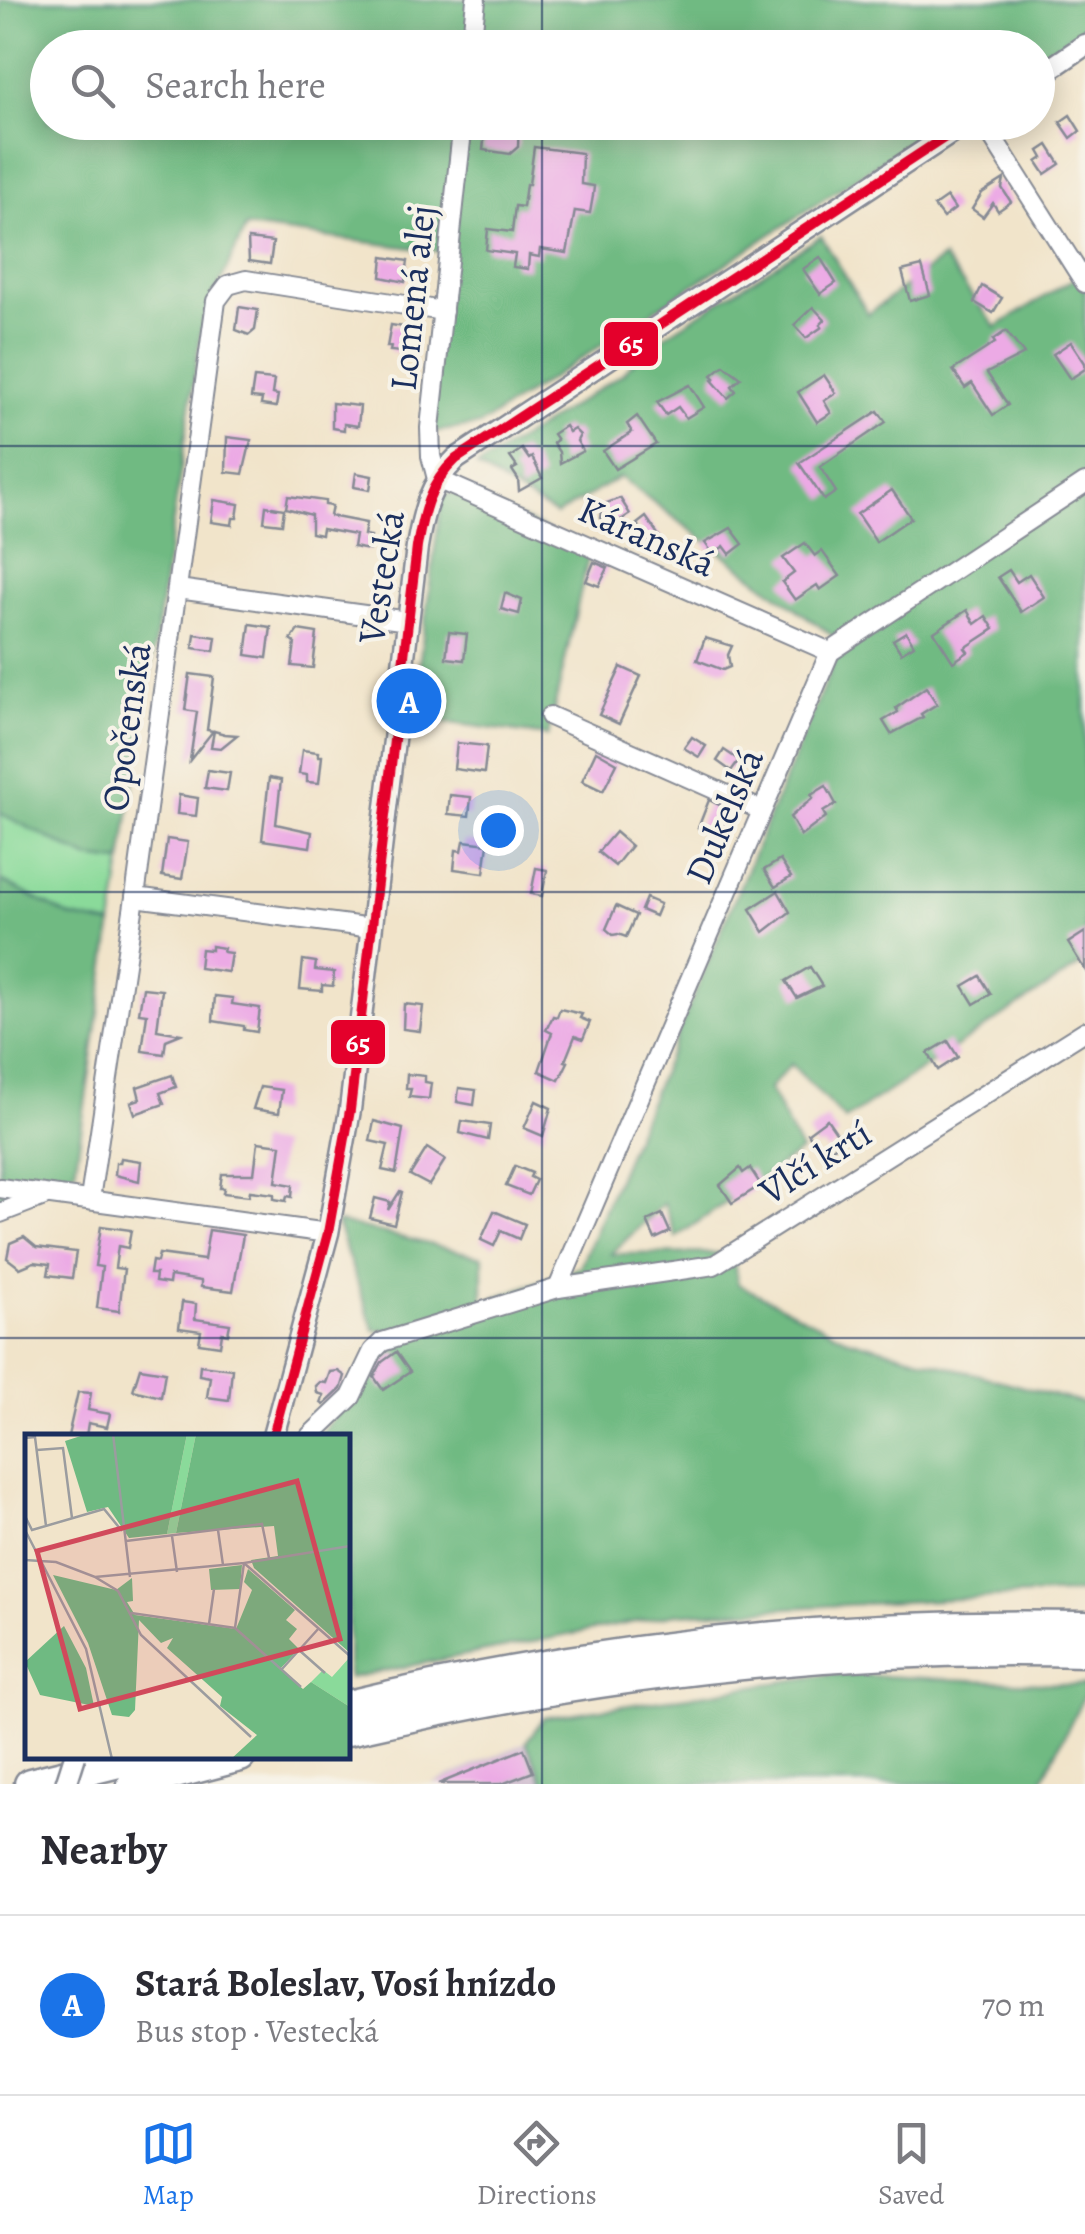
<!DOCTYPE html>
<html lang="en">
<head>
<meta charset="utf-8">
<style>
	body { margin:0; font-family:Alegreya,serif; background:#f7f7f7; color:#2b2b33 }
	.you { position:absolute; left:498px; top:830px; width:35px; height:35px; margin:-25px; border:8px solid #fff; border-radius:50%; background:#1a73e8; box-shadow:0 0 0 15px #1a73e833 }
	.badge { display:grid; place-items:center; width:65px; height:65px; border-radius:50%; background:#1a73e8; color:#fff; font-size:32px; font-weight:700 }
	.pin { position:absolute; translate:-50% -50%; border:5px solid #fff; box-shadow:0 2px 10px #0006 }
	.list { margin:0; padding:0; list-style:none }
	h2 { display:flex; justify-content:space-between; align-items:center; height:130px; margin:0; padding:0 40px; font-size:42px }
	h2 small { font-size:32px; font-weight:400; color:#7c7c81 }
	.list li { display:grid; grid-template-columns:65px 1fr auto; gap:30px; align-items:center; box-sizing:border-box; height:180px; padding:0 40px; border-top:2px solid #e1e1e2 }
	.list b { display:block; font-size:38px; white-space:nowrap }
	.list p { margin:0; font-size:32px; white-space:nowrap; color:#7c7c81 }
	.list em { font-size:32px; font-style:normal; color:#7c7c81 }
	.icon { flex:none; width:55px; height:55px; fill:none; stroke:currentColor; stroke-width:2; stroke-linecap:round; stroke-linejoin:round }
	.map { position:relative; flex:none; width:1085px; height:1784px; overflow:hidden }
	.search { position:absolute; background:#fff; box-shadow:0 5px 25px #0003; left:30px; right:30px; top:30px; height:110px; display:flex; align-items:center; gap:25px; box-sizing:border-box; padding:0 35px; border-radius:55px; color:#7c7c81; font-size:38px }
	.sheet { height:310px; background:#fff }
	nav { display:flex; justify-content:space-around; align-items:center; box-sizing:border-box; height:140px; border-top:2px solid #e1e1e2; background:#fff; font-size:28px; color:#7c7c81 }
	nav a { display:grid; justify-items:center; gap:5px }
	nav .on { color:#1a73e8 }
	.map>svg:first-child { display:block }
	.industrial { fill:#cfbdcf }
	.green { fill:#8ada9a; stroke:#52847c; stroke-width:2.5 }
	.forest { fill:#6fba82; stroke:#457470; stroke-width:2.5 }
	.building { fill:#ecaae5 }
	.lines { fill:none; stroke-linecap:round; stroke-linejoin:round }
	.minor-casing { stroke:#868a94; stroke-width:22 }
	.tertiary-casing { stroke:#868a94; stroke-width:25 }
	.motorway-casing { stroke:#868a94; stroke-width:35 }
	.minor { stroke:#fff; stroke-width:18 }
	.tertiary { stroke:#fff; stroke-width:20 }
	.motorway { stroke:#fff; stroke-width:30 }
	.tertiary-bridge-casing { stroke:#868a94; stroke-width:25; stroke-linecap:butt }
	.tertiary-bridge { stroke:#fff; stroke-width:20 }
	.bus-1-casing { stroke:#f7f3e8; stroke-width:18 }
	.bus-1 { stroke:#e4002b; stroke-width:10 }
	.grid { fill:none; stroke:#1b2f5e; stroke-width:2.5; stroke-opacity:0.55 }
	.labels { text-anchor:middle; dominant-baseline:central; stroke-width:8; stroke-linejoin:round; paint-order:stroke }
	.street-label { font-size:38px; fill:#1b2f5e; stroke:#f7f3e8 }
	.inset-road { fill:none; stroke:#9b9c9f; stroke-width:2.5 }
	.view { fill:#d1495b; fill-opacity:0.15; stroke:#d1495b; stroke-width:5 }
	.inset-edge { fill:none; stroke:#1b2f5e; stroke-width:5 }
	.line-badge { stroke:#f7f3e8; stroke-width:4 }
	.badge-label { font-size:28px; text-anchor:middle; font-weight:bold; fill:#fff }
</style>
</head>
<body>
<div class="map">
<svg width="1085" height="1784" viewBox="0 0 1085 1784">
	<rect width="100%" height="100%" fill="#f7f3e8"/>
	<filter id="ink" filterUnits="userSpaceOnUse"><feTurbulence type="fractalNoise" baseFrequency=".01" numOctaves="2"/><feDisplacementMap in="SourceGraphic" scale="20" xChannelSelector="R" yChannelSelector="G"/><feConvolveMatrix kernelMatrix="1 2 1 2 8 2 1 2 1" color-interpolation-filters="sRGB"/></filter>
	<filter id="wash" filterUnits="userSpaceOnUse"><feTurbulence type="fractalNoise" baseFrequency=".0048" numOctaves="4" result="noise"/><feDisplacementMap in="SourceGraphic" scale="40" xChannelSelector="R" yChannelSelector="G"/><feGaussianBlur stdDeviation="2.25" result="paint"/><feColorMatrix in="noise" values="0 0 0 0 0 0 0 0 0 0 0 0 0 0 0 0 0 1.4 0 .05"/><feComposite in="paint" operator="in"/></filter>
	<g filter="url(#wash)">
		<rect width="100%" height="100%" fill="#f1e4ca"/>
		<!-- industrial -->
		<path class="industrial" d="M526,1742L545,1784H431Z"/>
		<!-- green -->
		<path class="green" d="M0,813L87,858L122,862L112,925L71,917L0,880Z"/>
		<!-- forest -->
		<g class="forest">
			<path d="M0,0H1085V27L1038,58V48H48V122L940,123L480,425L426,433L445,252L246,227L203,320L122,862L88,858L0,813Z"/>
			<path d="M821,236L868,314L943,258L996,327L1078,276L1085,287V962L845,1120L791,1064L769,1089L801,1151L676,1237L664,1203L611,1254L732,1253L738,1284L845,1338L1085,1404V1592L676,1614L348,1678V1436H320L386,1345L418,1332L374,1330L336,1222L483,1257V1302L580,1267L842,643L620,477L556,515L477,467L622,374L649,346Z"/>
			<path d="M461,491L590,550L548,736L412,718L442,496Z"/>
			<path d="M0,880L71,917L112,925L75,1171L0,1199Z"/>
			<path d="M832,1674L1085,1685V1694L1040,1784H545L526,1742L544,1718Z"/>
		</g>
		<g id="blocks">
			<!-- building -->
			<g class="building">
				<path d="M1070,115L1080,131L1071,138L1060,122Z"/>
				<path d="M486,122H519L518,147L510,154L483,150Z"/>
				<path d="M1048,145L1060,164L1045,174L1037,162L1043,158L1039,151Z"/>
				<path d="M534,147L582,153L581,184L594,186L593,196L590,213L575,211L567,253L540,249L539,257L529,255L528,269L513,267L515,254L486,250L488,229L512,232L515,206L523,207L526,184H529Z"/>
				<path d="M1004,179L1002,188L1011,202L998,211L993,203L983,217L972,209L982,193Z"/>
				<path d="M947,197L955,209L943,218L934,206Z"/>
				<path d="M248,239L273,242L270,264L249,261Z"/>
				<path d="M383,257L408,261L405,282L381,277Z"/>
				<path d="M820,257L836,283L820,294L803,269Z"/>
				<path d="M922,266L930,295L910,301L902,271Z"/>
				<path d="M982,286L1002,298L993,313L974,302Z"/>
				<path d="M239,307L258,310L255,330L249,335L236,330Z"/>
				<path d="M813,307L825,320L820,325L822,327L806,338L794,325Z"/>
				<path d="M391,325L410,328L409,350L403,349L402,352L390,351L391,347H387Z"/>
				<path d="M1006,331L1024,354L987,373L1008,405L993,415L972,383L965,388L953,370L995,343L993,340Z"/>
				<path d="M1071,342L1085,363V369L1070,379L1053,354Z"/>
				<path d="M724,365L741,378L732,386L736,391L728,398L712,380L715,378L712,375Z"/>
				<path d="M824,375L836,393L824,401L831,413L817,422L798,392Z"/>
				<path d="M254,378L274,380L272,394L278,395L276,407L261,405L262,399L251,398Z"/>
				<path d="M690,385L704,407L686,418L678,407L666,415L657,402Z"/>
				<path d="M332,403L360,406L358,426L344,424V430L332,428Z"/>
				<path d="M878,411L886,422L820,467L836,492L824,500L799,463Z"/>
				<path d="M637,416L656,444L615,469L603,451L632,432L627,424Z"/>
				<path d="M565,426L569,432L574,429L580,435L577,441L583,451L560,463L559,452L553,443L557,440L553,434Z"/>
				<path d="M227,437L251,440L243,474L226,472Z"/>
				<path d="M522,449L529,459L532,457L542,478L519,491L518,479L512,470L517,467L510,457Z"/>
				<path d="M356,473L372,476L370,490L354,487Z"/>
				<path d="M892,490L911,518L876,542L857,514Z"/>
				<path d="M288,496L325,501V505L332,506L330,516L366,523L364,535L371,536L369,550L353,547L355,535L322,529L321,535L311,533V515L286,508Z"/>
				<path d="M620,498L630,514L610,527L600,518L602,505Z"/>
				<path d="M214,500L239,504L237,518H233L232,525L211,522Z"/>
				<path d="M266,506L284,509L282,524L264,522Z"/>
				<path d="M646,517L662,540L652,546L637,524Z"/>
				<path d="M731,528L743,544L730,554L724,546L713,554L705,543Z"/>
				<path d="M805,543L815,556L822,551L840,576L820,590L817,585L795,600L782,582L794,573L783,558Z"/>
				<path d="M594,562L608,568L599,586L586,581Z"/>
				<path d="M1009,570L1017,582L1029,574L1044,597L1021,612L998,577Z"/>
				<path d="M505,593L522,600L519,614L501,609Z"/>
				<path d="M967,610L975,624L986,616L994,629L965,648L968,652L953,662L934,632Z"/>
				<path d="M250,624L271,627L267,658L246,655Z"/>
				<path d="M298,630L317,633L313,668L292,666L295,643L291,640Z"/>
				<path d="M449,632L467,634L464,660L446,658Z"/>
				<path d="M906,632L914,645L901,653L893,640Z"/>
				<path d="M195,634L216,637L214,651L193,648Z"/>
				<path d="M705,638L732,646L728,655L730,667L723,670L697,660Z"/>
				<path d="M621,667L641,676L619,724L599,715Z"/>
				<path d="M190,674L214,677L207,730L213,731L190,760L197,712L185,710Z"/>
				<path d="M926,687L937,704L921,714L923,717L891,734L883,721L898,712L896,708Z"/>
				<path d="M214,731L225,734L237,735L221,748L211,747Z"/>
				<path d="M692,737L706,746L699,757L684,748Z"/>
				<path d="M457,743L487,746L484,773L454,769Z"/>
				<path d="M302,750L318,752V756H322L319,783L307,782V775L299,774Z"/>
				<path d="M724,750L739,760L731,771L717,761Z"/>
				<path d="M596,751L617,763L603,791L582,781Z"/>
				<path d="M208,770L230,773L227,791L205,788Z"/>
				<path d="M269,778L281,780L276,824L312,832L310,847L262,840Z"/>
				<path d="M826,786L836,804L823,812L826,817L801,836L790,817L813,798L811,795Z"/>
				<path d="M179,795L198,798L196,816L177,814Z"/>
				<path d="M450,795L471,797L469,816L448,814Z"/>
				<path d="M709,800L729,810L718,837L698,828Z"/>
				<path d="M615,832L631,846L615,866L598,852Z"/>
				<path d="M167,839L188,842L182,879L162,876Z"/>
				<path d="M464,841L488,844L484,873L454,869L456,850L462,851Z"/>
				<path d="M780,860L791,877L775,887L764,870Z"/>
				<path d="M536,868L547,870L542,896L531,894Z"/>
				<path d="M778,891L790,912L764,932L750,909Z"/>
				<path d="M646,898L660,904L655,916L641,910Z"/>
				<path d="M616,906L636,915L626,937L618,934L613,935L606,929Z"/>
				<path d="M1085,932V970L1068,943Z"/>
				<path d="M211,946L224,948L223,952L231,953L228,972L199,968L201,949L211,950Z"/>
				<path d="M303,960L316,962L315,970L334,972L333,986L322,985V991L300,989Z"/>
				<path d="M810,967L822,986L797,998L786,981Z"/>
				<path d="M980,976L991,994L974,1004L963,986Z"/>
				<path d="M143,988L162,990L157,1030L181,1034L166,1040L164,1054L142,1051L147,1014L139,1013Z"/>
				<path d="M215,996L233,998L232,1004L260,1008L257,1032L244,1030V1026L213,1021Z"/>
				<path d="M404,1004L423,1006L420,1031L403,1029Z"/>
				<path d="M560,1009L582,1014L580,1018L590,1022L583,1039L575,1036L565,1061L568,1062L559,1080L539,1071L552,1033L546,1030L553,1016L557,1017Z"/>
				<path d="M948,1041L958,1057L938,1070L928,1053Z"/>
				<path d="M407,1074L425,1076V1082L431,1083L429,1099L409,1097L411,1089H406Z"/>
				<path d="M172,1075L176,1087L160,1093L164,1104L135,1114L131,1102L140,1099L137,1087Z"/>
				<path d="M260,1087L282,1090L279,1113L253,1109Z"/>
				<path d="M459,1088L476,1090L474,1105L457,1102Z"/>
				<path d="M536,1101L551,1108L543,1136L524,1128Z"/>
				<path d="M827,1119L838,1135L833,1139L837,1145L827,1151L823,1145L817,1148L808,1133Z"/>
				<path d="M374,1121L403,1129L396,1173L382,1170L388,1145L370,1141Z"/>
				<path d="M462,1121L490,1125L488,1140L460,1133Z"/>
				<path d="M258,1142L281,1145L276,1182L293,1185L292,1197L287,1196L286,1201L274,1199V1194L250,1191L249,1196L223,1193L224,1188H220L222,1174H254Z"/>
				<path d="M427,1148L445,1160L429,1185L410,1175Z"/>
				<path d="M121,1158L141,1161L139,1181L115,1175L116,1163H120Z"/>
				<path d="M515,1166L532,1173L530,1177L536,1180L529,1195L506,1186Z"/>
				<path d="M740,1168L743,1173L750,1168L761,1185L732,1203L720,1185Z"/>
				<path d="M400,1191L402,1192L394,1224L370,1218L375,1198L390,1202L388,1210Z"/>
				<path d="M494,1211L525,1224L519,1239L501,1231L494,1246L481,1240Z"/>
				<path d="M662,1214L670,1232L655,1239L647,1221Z"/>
				<path d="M101,1226L131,1230L128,1248L118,1246L115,1268L124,1269L119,1311L97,1308L102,1267L95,1266Z"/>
				<path d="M209,1230L243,1235L233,1291L201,1287V1281L170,1276L169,1284L155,1282L156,1274H150L152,1261L157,1262L159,1254L204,1260Z"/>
				<path d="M24,1237L36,1247L76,1252L72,1278L48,1275L50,1264L34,1262L20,1268L7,1258L10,1243Z"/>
				<path d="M182,1302L196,1304L195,1319L230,1324L228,1334L222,1333L220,1346L199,1343L201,1331L179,1328Z"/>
				<path d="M396,1352L410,1372L383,1390L374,1377L382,1362Z"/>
				<path d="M200,1365L232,1369L229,1400L207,1397L210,1377L199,1375Z"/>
				<path d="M140,1368L165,1372L161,1397L133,1390Z"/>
				<path d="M338,1371L345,1376L341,1389L324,1405L321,1403L324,1395L317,1393L316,1386L320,1382L326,1383L330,1372Z"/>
				<path d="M78,1392L91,1393L88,1410L110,1414L107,1427L88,1423L86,1436H68Z"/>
				<path d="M524,1749L533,1772L502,1784H438Z"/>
			</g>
		</g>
	</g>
	<g filter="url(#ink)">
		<use href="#blocks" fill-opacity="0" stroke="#868a94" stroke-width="2.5"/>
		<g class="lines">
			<defs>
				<g id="minor">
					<path d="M471,48L476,0"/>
					<path d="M463,122L430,428L431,456L437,479L830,652"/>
					<path d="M983,122L1085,283"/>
					<path d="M178,589L408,621"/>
					<path d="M550,716L761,810"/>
					<path d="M135,897L372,928"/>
					<path d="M0,1188L328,1233"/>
					<path d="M90,1199L135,897L216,301L228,285L246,280L443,311"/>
					<path d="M0,1213L44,1196"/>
					<path d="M558,1288L830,652L1085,483"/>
					<path d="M310,1436L351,1397L373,1351L382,1342L558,1288L714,1265L1085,1031"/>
				</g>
				<g id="tertiary">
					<path d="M1038,77L1085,45"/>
					<path d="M273,1436L328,1233L350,1110L417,547C423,512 429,484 456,459L968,122"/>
				</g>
				<g id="motorway">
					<path d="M348,1706C589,1648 837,1622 1085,1627"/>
					<path d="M348,1730C590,1674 836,1644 1085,1651"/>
					<path d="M30,1784L143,1756"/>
					<path d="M133,1784L240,1756"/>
				</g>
			</defs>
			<!-- minor casing -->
			<use href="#minor" class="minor-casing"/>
			<!-- tertiary casing -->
			<use href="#tertiary" class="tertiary-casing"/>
			<!-- motorway casing -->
			<use href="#motorway" class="motorway-casing"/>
			<!-- minor -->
			<use href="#minor" class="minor"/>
			<!-- tertiary -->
			<use href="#tertiary" class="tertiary"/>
			<!-- motorway -->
			<use href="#motorway" class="motorway"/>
			<defs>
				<path id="tertiary-bridge" d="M66,1784L75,1756"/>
			</defs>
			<!-- tertiary-bridge casing -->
			<use href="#tertiary-bridge" class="tertiary-bridge-casing"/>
			<!-- tertiary-bridge -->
			<use href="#tertiary-bridge" class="tertiary-bridge"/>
			<defs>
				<path id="bus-1" d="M273,1436L328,1233L350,1110L417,547C423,512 429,484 456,459L968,122"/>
			</defs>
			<!-- bus-1 casing -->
			<use href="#bus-1" class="bus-1-casing"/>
			<!-- bus-1 -->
			<use href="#bus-1" class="bus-1"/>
		</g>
	</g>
	<!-- grid -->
	<path class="grid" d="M542,0V48M542,122V1784M0,446H1085M0,892H1085M0,1338H1085"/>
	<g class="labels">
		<!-- street labels -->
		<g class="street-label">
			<text transform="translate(412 298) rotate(-84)">Lomená alej</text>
			<text transform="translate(647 536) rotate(24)">Káranská</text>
			<text transform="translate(381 577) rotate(-81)">Vestecká</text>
			<text transform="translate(126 727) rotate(-82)">Opočenská</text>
			<text transform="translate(724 816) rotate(-67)">Dukelská</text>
			<text transform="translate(815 1162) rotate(-32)">Vlčí krtí</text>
		</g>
	</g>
	<!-- overview -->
	<g transform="translate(25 1434)">
		<rect width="325" height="325" fill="#f1e4ca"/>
		<path d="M162,0H171L151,99L142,100ZM324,224L325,225V273L286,248L298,236L307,243Z" fill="#8ada9a"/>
		<path d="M62,0H162L142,100L104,104L83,73L62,78L40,7ZM171,0H325V219L229,134L226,126L253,122L249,92L151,99ZM217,131L215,155L186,156L184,135ZM223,135L270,176L261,186L272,195L264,205L274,215L255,235L278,255L286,248L325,273V325H206L232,301L195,272L197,263L142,214L148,204L136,209L114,186L110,276L104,283L87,281L63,209L28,141L91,156L107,144L108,167L102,168L110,181L211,195L227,156L219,148ZM39,192L61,234L69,272L15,261L0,228Z" fill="#6fba82"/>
		<path class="inset-road" d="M88,0L105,143M0,4L10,3L21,92M12,16L38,14L47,84M0,82L7,96L79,75L97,97M0,96L61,215L87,325M193,96L198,131M147,102L152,138M101,107L237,90L244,124M0,126L31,128L70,143L219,129L325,222M70,143L93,157L116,201L226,303M106,179L210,194L276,253M184,190L189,155M210,194L219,129L325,112M274,216L300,239M257,235L294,194"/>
		<path class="view" d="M272,47L315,205L55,275L12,117Z"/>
		<rect width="325" height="325" class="inset-edge"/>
	</g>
	<g class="line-badge">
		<rect x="602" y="320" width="58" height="48" rx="10" fill="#e4002b"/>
		<rect x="329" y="1018" width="58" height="48" rx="10" fill="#e4002b"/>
	</g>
	<g class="badge-label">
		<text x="631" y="353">65</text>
		<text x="358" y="1052">65</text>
	</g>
</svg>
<div class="you"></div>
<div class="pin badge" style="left:409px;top:701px">A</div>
<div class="search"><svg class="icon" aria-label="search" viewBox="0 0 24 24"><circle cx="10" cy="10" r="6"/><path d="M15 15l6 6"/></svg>Search here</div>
</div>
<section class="sheet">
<h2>Nearby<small></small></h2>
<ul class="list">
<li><span class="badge">A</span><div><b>Stará Boleslav, Vosí hnízdo</b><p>Bus stop · Vestecká</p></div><em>70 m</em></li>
</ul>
</section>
<nav>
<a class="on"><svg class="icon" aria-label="map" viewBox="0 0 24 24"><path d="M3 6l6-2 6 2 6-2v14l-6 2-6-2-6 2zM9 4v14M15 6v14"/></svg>Map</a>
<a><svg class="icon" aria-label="directions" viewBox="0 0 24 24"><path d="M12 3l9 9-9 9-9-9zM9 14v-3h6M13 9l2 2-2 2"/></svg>Directions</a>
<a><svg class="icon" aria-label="saved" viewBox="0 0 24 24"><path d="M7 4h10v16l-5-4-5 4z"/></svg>Saved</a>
</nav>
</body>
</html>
